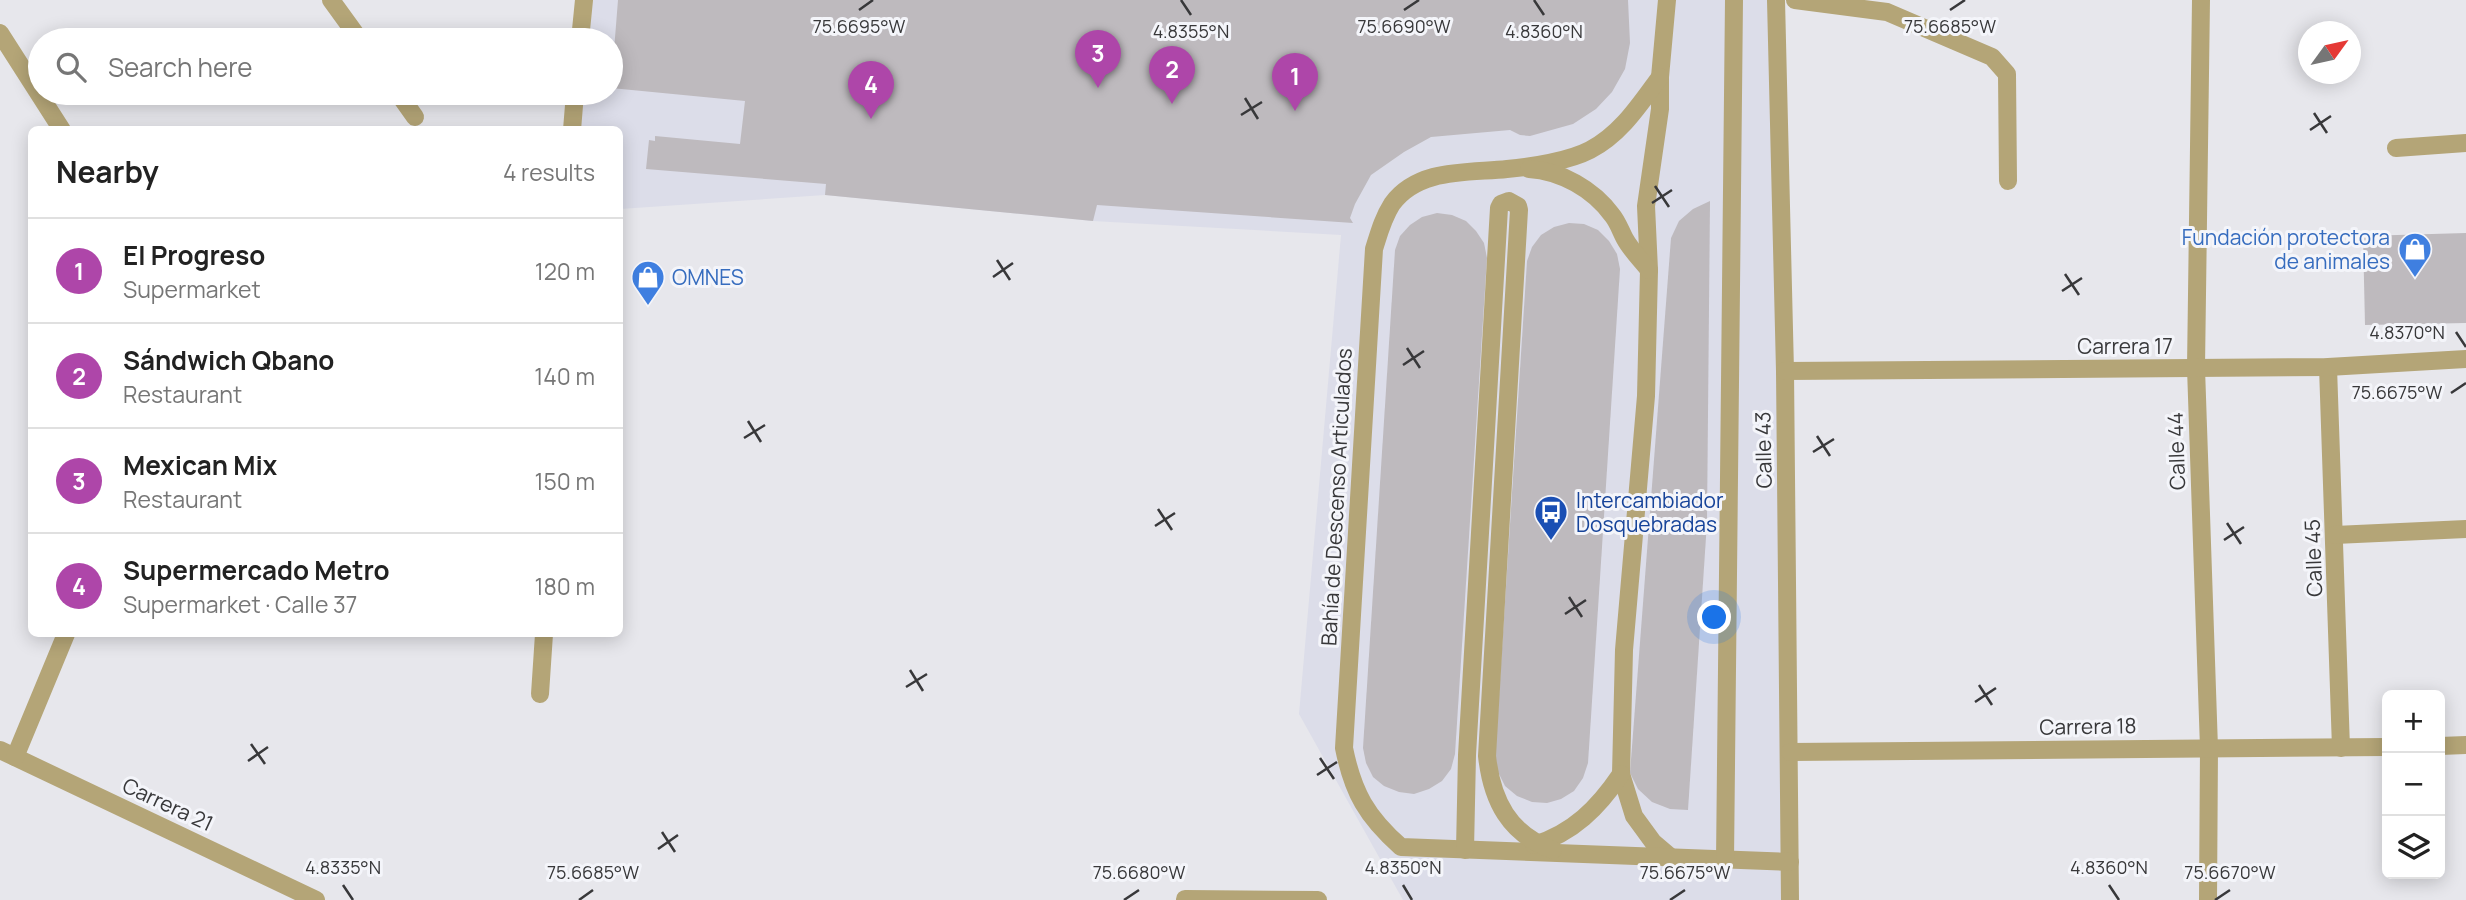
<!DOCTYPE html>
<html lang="en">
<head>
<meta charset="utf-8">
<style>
	body { margin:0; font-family:Manrope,sans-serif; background:#f6f6f6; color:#222 }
	.controls { position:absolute; right:21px; bottom:21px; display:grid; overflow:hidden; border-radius:10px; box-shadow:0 4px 18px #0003 }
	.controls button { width:63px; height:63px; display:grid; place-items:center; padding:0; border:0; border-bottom:2px solid #e0e0e0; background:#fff; color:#222; font:35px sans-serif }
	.compass { position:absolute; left:2298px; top:21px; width:63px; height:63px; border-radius:50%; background:#fff; box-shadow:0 4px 18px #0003; rotate:57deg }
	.you { position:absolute; left:1715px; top:618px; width:24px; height:24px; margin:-18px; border:5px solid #fff; border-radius:50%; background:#1a73e8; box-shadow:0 0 0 10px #1a73e833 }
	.badge { display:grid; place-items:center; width:46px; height:46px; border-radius:50%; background:#ae46a9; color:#fff; font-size:23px; font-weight:700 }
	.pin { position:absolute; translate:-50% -58px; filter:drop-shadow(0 2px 4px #0008) }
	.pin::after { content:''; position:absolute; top:37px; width:24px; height:21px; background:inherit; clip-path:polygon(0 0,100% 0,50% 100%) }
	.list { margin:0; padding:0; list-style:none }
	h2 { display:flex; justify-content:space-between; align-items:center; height:91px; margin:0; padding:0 28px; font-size:30px }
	h2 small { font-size:23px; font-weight:400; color:#767676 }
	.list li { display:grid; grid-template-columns:46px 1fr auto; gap:21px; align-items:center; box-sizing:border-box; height:105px; padding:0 28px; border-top:2px solid #e0e0e0 }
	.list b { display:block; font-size:26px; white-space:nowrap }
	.list p { margin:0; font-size:23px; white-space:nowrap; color:#767676 }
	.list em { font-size:23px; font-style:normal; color:#767676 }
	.icon { flex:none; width:38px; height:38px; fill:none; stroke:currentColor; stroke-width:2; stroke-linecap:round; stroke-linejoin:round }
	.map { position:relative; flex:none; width:2466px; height:900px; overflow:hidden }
	.search { position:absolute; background:#fff; box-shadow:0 4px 18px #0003; left:28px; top:28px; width:595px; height:77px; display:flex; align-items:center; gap:18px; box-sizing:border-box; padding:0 24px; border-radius:38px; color:#767676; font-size:26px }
	.panel { position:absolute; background:#fff; box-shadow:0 4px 18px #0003; left:28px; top:126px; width:595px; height:511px; border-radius:10px }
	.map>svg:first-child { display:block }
	.built { fill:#dcdde9 }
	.building { fill:#bebabe }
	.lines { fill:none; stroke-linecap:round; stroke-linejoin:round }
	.minor { stroke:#b4a577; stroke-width:18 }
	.ticks { fill:none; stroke:#38383a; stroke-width:2.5 }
	.labels { text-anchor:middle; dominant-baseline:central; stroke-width:6; stroke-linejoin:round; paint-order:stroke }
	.shop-label { font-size:21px; fill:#366cbe; stroke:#f4f5fa; text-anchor:end }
	.street-label { font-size:21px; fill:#38383a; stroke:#f4f5fa }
	.transit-label { font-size:21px; fill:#164399; stroke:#f4f5fa; text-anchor:start }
	.ticks-label { font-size:18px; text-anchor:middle; fill:#38383a; stroke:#f4f5fa; stroke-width:6; stroke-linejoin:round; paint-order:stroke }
</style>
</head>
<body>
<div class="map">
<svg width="2466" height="900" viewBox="0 0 2466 900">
	<rect width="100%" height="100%" fill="#e7e7ec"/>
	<!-- built -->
	<path class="built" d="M584,0H1776L1790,900H1403L1299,714L1341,235L1093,221L825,195L620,209V130H572L575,93H611V40H580Z"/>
	<!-- building -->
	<g class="building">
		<path d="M618,0H1628L1630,43L1625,69L1612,92L1596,109L1573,124L1530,136L1520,135L1510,130L1431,137L1404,152L1371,175L1355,204L1350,218L1353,223L1097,205L1093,221L825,195L826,184L646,169L649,140L655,141V136L740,144L745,101L611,88Z"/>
		<path d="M1710,201L1707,522L1688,810L1670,809L1652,802L1638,789L1630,773L1671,238L1679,221L1693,209Z"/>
		<path d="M1437,213L1452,215L1466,221L1476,231L1484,243L1487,258L1455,754L1451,769L1442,781L1429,789L1414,794L1399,792L1384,786L1373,777L1366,763L1363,748L1395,250L1400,236L1410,225L1422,217Z"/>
		<path d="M1569,223L1584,224L1598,230L1609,241L1617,254L1620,269L1588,763L1583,778L1574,791L1561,799L1547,803L1532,802L1517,796L1505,786L1498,772L1495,757L1527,261L1532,247L1541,235L1554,227Z"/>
		<path d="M2466,233V323L2365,325L2363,236Z"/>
	</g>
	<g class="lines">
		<!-- minor -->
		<g class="minor">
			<path d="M331,0L360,40"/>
			<path d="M1667,0L1660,77V109L1646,206L1649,270L1646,396L1624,650L1621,774L1634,816L1653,842L1673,859"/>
			<path d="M1776,0L1785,371L1790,900"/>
			<path d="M1795,0L1887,12L1992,57L2007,74L2008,181"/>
			<path d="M2201,0L2196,368L2209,748L2208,900"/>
			<path d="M0,33L62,130"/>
			<path d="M580,40L584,0"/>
			<path d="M1660,77C1640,104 1621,134 1590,150C1569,161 1531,167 1507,169C1468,173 1418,168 1392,204C1383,218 1379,233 1374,249L1344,748C1353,793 1367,817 1401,847L1790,862"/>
			<path d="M398,93L415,117"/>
			<path d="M572,130L575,93"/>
			<path d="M2396,148L2466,143"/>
			<path d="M1529,169C1561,171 1593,189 1612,215C1618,222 1621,232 1625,239C1631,250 1641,260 1649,270"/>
			<path d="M2328,367L2341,748"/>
			<path d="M1785,371L2328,367L2466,359"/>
			<path d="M2335,535L2466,529"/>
			<path d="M540,694L544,634"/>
			<path d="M2440,746L2466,745"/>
			<path d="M0,750L316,900"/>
			<path d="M1790,752L2387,747"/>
			<path d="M15,757L66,634"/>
			<path d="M1534,845C1573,833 1598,808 1621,774"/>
			<path d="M1465,850L1467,755L1499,208L1501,204L1509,201L1518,206L1519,210L1487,756C1492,801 1509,834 1553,850"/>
			<path d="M1725,861L1734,0"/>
			<path d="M1185,899L1318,900"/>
		</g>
	</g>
	<!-- ticks -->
	<path class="ticks" d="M1181,0L1191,15M1534,0L1544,15M859,10L873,0M1404,10L1419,0M1950,10L1965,0M1245,98L1258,119M2314,113L2327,133M1241,115L1262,102M2310,130L2331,116M1655,186L1669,207M1652,203L1672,190M997,260L1010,280M2065,274L2079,295M993,277L1013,263M2062,291L2082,278M2456,332L2466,347M1407,348L1420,368M1403,365L1424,351M2451,393L2466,383M748,421L761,442M1817,436L1830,456M744,438L765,425M1813,452L1834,439M1158,509L1172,530M2227,523L2241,544M1155,526L1175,513M2224,540L2244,527M1569,597L1582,617M1565,614L1586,600M910,670L923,691M1979,685L1992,705M906,687L927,674M1975,702L1996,688M251,744L265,764M1320,758L1334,779M248,761L268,747M1317,775L1337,762M662,832L675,852M658,849L678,835M343,885L353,900M1403,885L1412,900M2109,885L2119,900M579,900L593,890M1124,900L1139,890M1670,900L1685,890M2215,900L2230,890"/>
	<!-- icons -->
	<defs>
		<symbol id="shop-pin" viewBox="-11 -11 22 30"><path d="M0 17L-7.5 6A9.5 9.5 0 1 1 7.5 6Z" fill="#3f7fe0" stroke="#f4f5fa"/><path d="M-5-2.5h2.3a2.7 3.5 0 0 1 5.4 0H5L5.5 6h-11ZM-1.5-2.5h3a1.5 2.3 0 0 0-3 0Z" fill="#fff"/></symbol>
		<symbol id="bus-pin" viewBox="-11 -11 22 30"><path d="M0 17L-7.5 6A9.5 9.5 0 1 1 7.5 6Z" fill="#1a4fb4" stroke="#f4f5fa"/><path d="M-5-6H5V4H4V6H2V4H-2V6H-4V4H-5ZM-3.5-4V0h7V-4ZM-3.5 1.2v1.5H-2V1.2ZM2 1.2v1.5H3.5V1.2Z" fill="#fff"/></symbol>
	</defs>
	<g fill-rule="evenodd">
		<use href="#shop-pin" x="2396" y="230" width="38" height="52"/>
		<use href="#shop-pin" x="629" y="258" width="38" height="52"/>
		<use href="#bus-pin" x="1532" y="493" width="38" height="52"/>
	</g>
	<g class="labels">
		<!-- shop labels -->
		<g class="shop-label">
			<text x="2390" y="237">Fundación protectora<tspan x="2390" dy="24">de animales</tspan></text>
			<text x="672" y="277" text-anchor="start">OMNES</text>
		</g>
		<!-- street labels -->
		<g class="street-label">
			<text x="2125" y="346">Carrera 17</text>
			<text transform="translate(1763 450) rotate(-91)">Calle 43</text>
			<text transform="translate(2176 451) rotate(-92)">Calle 44</text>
			<text transform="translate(1336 497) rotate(-87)">Bahía de Descenso Articulados</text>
			<text transform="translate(2313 558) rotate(-92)">Calle 45</text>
			<text transform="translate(2088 726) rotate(-1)">Carrera 18</text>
			<text transform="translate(168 804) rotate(25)">Carrera 21</text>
		</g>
		<!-- transit labels -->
		<g class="transit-label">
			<text x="1576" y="500">Intercambiador<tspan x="1576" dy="24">Dosquebradas</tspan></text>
		</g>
	</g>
	<g class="ticks-label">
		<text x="859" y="33">75.6695°W</text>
		<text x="1404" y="33">75.6690°W</text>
		<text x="1950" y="33">75.6685°W</text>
		<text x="1544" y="38">4.8360°N</text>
		<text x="1191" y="38">4.8355°N</text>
		<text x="2407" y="339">4.8370°N</text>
		<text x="2397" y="399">75.6675°W</text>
		<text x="343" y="874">4.8335°N</text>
		<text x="1403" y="874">4.8350°N</text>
		<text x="2109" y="874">4.8360°N</text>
		<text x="593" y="879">75.6685°W</text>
		<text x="1139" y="879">75.6680°W</text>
		<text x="1685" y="879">75.6675°W</text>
		<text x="2230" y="879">75.6670°W</text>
	</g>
</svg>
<div class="controls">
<button>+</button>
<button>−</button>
<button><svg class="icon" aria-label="layers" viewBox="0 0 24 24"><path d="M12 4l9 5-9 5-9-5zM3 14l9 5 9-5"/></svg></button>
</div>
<svg class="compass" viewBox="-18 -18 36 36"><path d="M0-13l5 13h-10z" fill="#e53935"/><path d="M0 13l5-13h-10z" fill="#767676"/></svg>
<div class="you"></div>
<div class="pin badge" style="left:1295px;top:111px">1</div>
<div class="pin badge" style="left:1172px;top:104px">2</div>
<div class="pin badge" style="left:1098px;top:88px">3</div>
<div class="pin badge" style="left:871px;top:119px">4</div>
<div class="search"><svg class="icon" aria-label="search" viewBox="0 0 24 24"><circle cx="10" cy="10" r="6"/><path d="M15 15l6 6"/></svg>Search here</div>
<section class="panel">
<h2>Nearby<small>4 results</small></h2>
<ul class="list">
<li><span class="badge">1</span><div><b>El Progreso</b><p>Supermarket</p></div><em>120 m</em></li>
<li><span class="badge">2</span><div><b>Sándwich Qbano</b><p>Restaurant</p></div><em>140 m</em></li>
<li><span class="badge">3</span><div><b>Mexican Mix</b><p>Restaurant</p></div><em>150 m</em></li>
<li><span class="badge">4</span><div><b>Supermercado Metro</b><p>Supermarket · Calle 37</p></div><em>180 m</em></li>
</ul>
</section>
</div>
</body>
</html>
